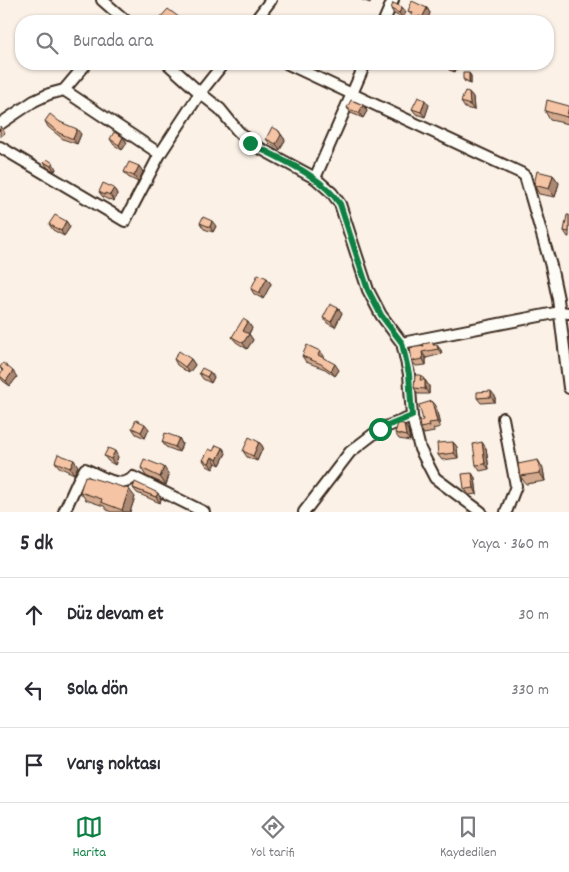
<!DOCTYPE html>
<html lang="tr">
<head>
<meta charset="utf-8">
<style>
	body { margin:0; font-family:Dekko,sans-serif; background:#f7f7f7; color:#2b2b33 }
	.stop { position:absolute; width:15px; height:15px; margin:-11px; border:4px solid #0b8043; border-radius:50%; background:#fff }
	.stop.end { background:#0b8043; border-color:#fff; box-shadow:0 1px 5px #0008 }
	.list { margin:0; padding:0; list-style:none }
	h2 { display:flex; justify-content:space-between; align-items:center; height:65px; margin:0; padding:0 20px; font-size:21px }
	h2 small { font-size:16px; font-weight:400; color:#7c7c81 }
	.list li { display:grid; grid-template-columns:32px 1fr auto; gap:15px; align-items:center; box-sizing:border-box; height:75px; padding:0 20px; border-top:1px solid #e1e1e2 }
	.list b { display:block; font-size:19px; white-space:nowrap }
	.list em { font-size:16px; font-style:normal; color:#7c7c81 }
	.icon { flex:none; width:28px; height:28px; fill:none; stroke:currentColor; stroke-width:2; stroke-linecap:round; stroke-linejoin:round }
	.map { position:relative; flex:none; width:569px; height:512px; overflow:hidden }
	.search { position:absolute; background:#fff; box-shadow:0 1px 4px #0004; left:15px; right:15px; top:15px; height:55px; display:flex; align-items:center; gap:12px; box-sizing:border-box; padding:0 18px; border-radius:20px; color:#7c7c81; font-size:19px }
	.sheet { height:290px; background:#fff }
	nav { display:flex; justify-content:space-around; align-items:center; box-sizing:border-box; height:70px; border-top:1px solid #e1e1e2; background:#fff; font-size:14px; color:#7c7c81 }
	nav a { display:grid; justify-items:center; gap:2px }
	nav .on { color:#0b8043 }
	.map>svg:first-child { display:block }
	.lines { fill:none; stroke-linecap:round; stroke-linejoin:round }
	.minor-casing { stroke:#3b2a1e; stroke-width:14 }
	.minor { stroke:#fdfcf7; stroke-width:10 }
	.wall { fill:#d3a98e; stroke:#3b2a1e }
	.shaded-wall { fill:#ac8974; stroke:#3b2a1e }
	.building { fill:#f5c4a5; stroke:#3b2a1e }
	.route { stroke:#0b8043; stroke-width:6 }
</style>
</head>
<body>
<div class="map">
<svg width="569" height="512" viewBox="0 0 569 512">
	<rect width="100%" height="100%" fill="#fbf1e7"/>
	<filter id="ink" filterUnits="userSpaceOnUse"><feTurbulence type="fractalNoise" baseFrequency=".02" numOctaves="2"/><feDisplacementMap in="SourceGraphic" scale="10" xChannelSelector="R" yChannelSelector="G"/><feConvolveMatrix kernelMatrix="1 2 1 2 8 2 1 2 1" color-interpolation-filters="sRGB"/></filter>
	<g filter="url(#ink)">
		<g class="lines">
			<defs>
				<g id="minor">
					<path d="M102,0L126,21"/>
					<path d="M255,21L271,0"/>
					<path d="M384,21L393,0"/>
					<path d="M168,64L200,93L223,64"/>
					<path d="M288,64L521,173L525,176L551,266L558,299L569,388"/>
					<path d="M64,90L160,154"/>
					<path d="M0,124L34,101L49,94L64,90L86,64"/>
					<path d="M0,147L125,221L160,154L200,93L220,109L237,130L250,143L315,178L332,193L340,204L368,290L381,315L402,343L409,374L412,417L420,449L435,478L481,512"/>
					<path d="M315,178L365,64"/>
					<path d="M402,343L560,312L569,313"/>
					<path d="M503,418L516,486L506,512"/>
					<path d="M64,512L78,481L85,469C99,475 121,491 133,477L204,512"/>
					<path d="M304,512L350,452L380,429L412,417"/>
				</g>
			</defs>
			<!-- minor casing -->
			<use href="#minor" class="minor-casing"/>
			<!-- minor -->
			<use href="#minor" class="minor"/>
		</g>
		<!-- wall -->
		<g class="wall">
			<path d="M362,0H371L370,3Z"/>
			<path d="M402,7L406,12L403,18L394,14L391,9Z"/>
			<path d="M427,8L430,13L427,21H409L412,16L408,11Z"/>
			<path d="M458,64L455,72L449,70L445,65Z"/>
			<path d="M469,73L471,76V84L465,82L463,79Z"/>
			<path d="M469,92L473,97L474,110L465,108L461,102Z"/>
			<path d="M363,105L367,111L363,118L351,113L347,108Z"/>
			<path d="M429,105L425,117L416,114L412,109Z"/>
			<path d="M569,108V124L550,120L545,111Z"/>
			<path d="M45,121L60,122L81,134L77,144L63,139L48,127Z"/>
			<path d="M0,126L5,133L0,137Z"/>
			<path d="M278,130L285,140L280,150L270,144L266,139Z"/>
			<path d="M123,137L127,143L122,150L114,145L110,139Z"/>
			<path d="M44,162L56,169L55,171L48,168Z"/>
			<path d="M139,166L143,172L138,182L128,177L124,172Z"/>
			<path d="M553,175L559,183L555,197L539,194L534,185Z"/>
			<path d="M114,188L117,194L114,201L109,199V200L103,197L99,192Z"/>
			<path d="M569,215V237H568L564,231Z"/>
			<path d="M66,221L70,227L64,236L53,230L49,224Z"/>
			<path d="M200,223L216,226L213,232L204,229Z"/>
			<path d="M267,278L271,284L263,299L254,294L251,289Z"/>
			<path d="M338,308L342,313L335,327L327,323L323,318Z"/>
			<path d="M252,328L249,334L253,340L247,349L236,342L232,337Z"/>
			<path d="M433,342L435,345L441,350L442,354L426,358V365L416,366L412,361L424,346Z"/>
			<path d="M320,351L324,356L323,358L339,370L335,376L325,369L306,362L302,356Z"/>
			<path d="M174,359H191L195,365L189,373L177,365Z"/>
			<path d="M0,367L17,377L10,386L3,381L0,377V374L2,371Z"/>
			<path d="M210,372L214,377L211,383L203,379L199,373Z"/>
			<path d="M421,375L429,386V394H418L414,388Z"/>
			<path d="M495,396V402L481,403L477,398Z"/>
			<path d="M432,401L436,406L440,427L433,429L434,432L424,434L420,428Z"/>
			<path d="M132,428L149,429L145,438L136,434Z"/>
			<path d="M408,430L410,441L399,439L395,433Z"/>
			<path d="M179,438L182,444L179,452L166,447L162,442Z"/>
			<path d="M259,442L263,447L257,461L247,457L243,451Z"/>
			<path d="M453,442L457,447L458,458L442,460L438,455Z"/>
			<path d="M486,448L489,469L480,471L476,465Z"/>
			<path d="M213,451L226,453L220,465L216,463L213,469L207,466L203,460Z"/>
			<path d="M104,456L118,457L115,465L108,461Z"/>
			<path d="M538,460L543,469L545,481L526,484L520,476Z"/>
			<path d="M55,462L78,466L74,474L59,467Z"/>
			<path d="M141,468L169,475L166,485L146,476Z"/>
			<path d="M472,473L475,478L477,494L469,495L464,488Z"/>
			<path d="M133,488L161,499L160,503L137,493Z"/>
			<path d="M80,492L135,497L130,512H111L107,510L104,506L86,500Z"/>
		</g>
		<!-- shaded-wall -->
		<g class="shaded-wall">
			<path d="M402,7L406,12L403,18L399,13Z"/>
			<path d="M427,8L430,13L427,21H425L422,18Z"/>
			<path d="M419,16L423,21H417Z"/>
			<path d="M452,64H458L455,72L451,67Z"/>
			<path d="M469,73L471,76V84L469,82Z"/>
			<path d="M469,92L473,97L474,110L470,105Z"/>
			<path d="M425,100L429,105L425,117L421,112Z"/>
			<path d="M363,105L367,111L363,118L359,113Z"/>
			<path d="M569,108V120L567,117Z"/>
			<path d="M77,129L81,134L77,144L73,139Z"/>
			<path d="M278,130L285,140L280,150L276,144Z"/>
			<path d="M123,137L127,143L122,150L119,145Z"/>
			<path d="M53,163L56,169L55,171L51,166Z"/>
			<path d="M139,166L143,172L138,182L134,176Z"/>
			<path d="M553,175L559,183L555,197L549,189Z"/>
			<path d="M114,188L117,194L114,201L110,195Z"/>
			<path d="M66,221L70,227L64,236L61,231Z"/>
			<path d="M212,221L216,226L213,232L210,227Z"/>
			<path d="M267,278L271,284L263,299L259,293Z"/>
			<path d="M338,308L342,313L335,327L331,322Z"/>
			<path d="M248,322L252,328L247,336L243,331Z"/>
			<path d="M249,334L253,340L247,349L243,343Z"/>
			<path d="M437,345L441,350L442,354L438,349Z"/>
			<path d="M320,351L324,356L322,361L318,355Z"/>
			<path d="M422,352L426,358V365L423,359Z"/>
			<path d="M191,359L195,365L189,373L185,367Z"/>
			<path d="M335,364L339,370L335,376L331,371Z"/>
			<path d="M13,371L17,377L10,386L6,381Z"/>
			<path d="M210,372L214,377L211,383L207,377Z"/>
			<path d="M425,380L429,386V394L425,389Z"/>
			<path d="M491,391L495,396V402L491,397Z"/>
			<path d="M432,401L436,406L440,427L437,422Z"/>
			<path d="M145,424L149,429L145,438L141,432Z"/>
			<path d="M404,424L408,430L410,441L406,436Z"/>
			<path d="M179,438L182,444L179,452L175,447Z"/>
			<path d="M259,442L263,447L257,461L253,456Z"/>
			<path d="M453,442L457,447L458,458L454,453Z"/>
			<path d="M482,442L486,448L489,469L485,464Z"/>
			<path d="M223,448L226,453L220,465L217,460Z"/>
			<path d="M115,451L118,457L115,465L111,459Z"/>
			<path d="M212,457L216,463L213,469L209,463Z"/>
			<path d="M74,460L78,466L74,474L70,468Z"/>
			<path d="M538,460L543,469L545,481L540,473Z"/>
			<path d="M164,467L169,475L166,485L160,477Z"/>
			<path d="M472,473L475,478L477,494L474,488Z"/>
			<path d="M129,489L135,497L130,512H124L122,510Z"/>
			<path d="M158,493L161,499L160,503L156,497Z"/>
		</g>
		<!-- building -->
		<g class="building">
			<path d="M412,1L427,8L422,18L419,16L417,21H409L413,13L408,11Z"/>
			<path d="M393,3L402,7L399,13L391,9Z"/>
			<path d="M168,9L180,18L177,21H157Z"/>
			<path d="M445,64H452L451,67L445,65Z"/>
			<path d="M463,73H469V82L463,79Z"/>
			<path d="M465,91L469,92L470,105L461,102Z"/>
			<path d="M418,97L425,100L421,112L412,109Z"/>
			<path d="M351,100L363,105L359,113L347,108Z"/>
			<path d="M547,100L569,106L567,117L545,111Z"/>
			<path d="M50,114L60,122L77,129L73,139L59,133L45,121Z"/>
			<path d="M272,127L278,130L281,135L276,144L266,139Z"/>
			<path d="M114,132L123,137L119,145L110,139Z"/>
			<path d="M47,159L53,163L51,166L44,162Z"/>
			<path d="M129,162L139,166L134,176L124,172Z"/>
			<path d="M537,171L553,175L549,189L534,185Z"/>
			<path d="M103,183L114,188L110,195L105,193V195L99,192Z"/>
			<path d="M55,215L66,221L61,231L49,224Z"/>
			<path d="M567,215H569V232L564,231Z"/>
			<path d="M203,217L212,221L210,227L200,223Z"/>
			<path d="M258,274L267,278L259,293L251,289Z"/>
			<path d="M330,304L338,308L331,322L323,318Z"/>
			<path d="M243,319L248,322L243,331L249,334L243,343L232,337Z"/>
			<path d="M433,342V345H437L438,349L422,352L423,359L412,361L410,348L424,346L423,344Z"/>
			<path d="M307,345L320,351L318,355L335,364L331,371L321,364L302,356Z"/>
			<path d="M179,351L191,359L185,367L174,359Z"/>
			<path d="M3,363L13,371L6,381L0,376V374L3,370L0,367Z"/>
			<path d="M202,368L210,372L207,377L199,373Z"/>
			<path d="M415,375H421L420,380H425V389L414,388Z"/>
			<path d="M491,391V397L477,398V392Z"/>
			<path d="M432,401L437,422L429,423L430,426L420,428L419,421L423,420L419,405Z"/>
			<path d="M136,420L145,424L141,432L132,428Z"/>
			<path d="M398,423L404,424L406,436L395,433Z"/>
			<path d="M165,433L179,438L175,447L162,442Z"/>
			<path d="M249,437L259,442L253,456L243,451Z"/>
			<path d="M453,442L454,453L438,455L437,443Z"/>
			<path d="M482,442L485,464L476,465L473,444Z"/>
			<path d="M216,445L223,448L217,460L212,457L209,463L203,460L209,449L213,451Z"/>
			<path d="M108,448L115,451L111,459L104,456Z"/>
			<path d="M58,454L74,460L70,468L55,462Z"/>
			<path d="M144,459L164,467L160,477L141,468Z"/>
			<path d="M538,460L540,473L520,476L518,464Z"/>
			<path d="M472,473L474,488L466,489L464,488L462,474Z"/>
			<path d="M85,476L129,489L122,510L101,502L102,499L80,492Z"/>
			<path d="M135,482L158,493L156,497L133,488Z"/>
		</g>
	</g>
	<g class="lines" filter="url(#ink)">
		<!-- route -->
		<path class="route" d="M250,143C281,160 320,174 340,204L368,290L381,315L402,343L409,374L412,416L380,429"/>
	</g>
</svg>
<div class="stop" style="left:380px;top:429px"></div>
<div class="stop end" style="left:250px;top:143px"></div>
<div class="search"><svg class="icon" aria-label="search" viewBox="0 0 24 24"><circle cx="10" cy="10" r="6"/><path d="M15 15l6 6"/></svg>Burada ara</div>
</div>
<section class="sheet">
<h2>5 dk<small>Yaya · 360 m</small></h2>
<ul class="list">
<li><svg class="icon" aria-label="ahead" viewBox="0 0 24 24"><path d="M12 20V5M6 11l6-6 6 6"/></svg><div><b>Düz devam et</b></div><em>30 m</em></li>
<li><svg class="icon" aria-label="left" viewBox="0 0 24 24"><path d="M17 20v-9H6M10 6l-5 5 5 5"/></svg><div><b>Sola dön</b></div><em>330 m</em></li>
<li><svg class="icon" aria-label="arrive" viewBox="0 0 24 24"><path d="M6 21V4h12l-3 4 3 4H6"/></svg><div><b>Varış noktası</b></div></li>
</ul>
</section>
<nav>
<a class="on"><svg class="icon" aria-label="map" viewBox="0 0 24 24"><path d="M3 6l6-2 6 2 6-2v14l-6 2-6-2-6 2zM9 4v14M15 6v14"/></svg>Harita</a>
<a><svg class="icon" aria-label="directions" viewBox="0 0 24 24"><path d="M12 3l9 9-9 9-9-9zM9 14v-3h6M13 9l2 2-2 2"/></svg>Yol tarifi</a>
<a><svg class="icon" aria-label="saved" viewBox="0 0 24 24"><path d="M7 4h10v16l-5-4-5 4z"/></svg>Kaydedilen</a>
</nav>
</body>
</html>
